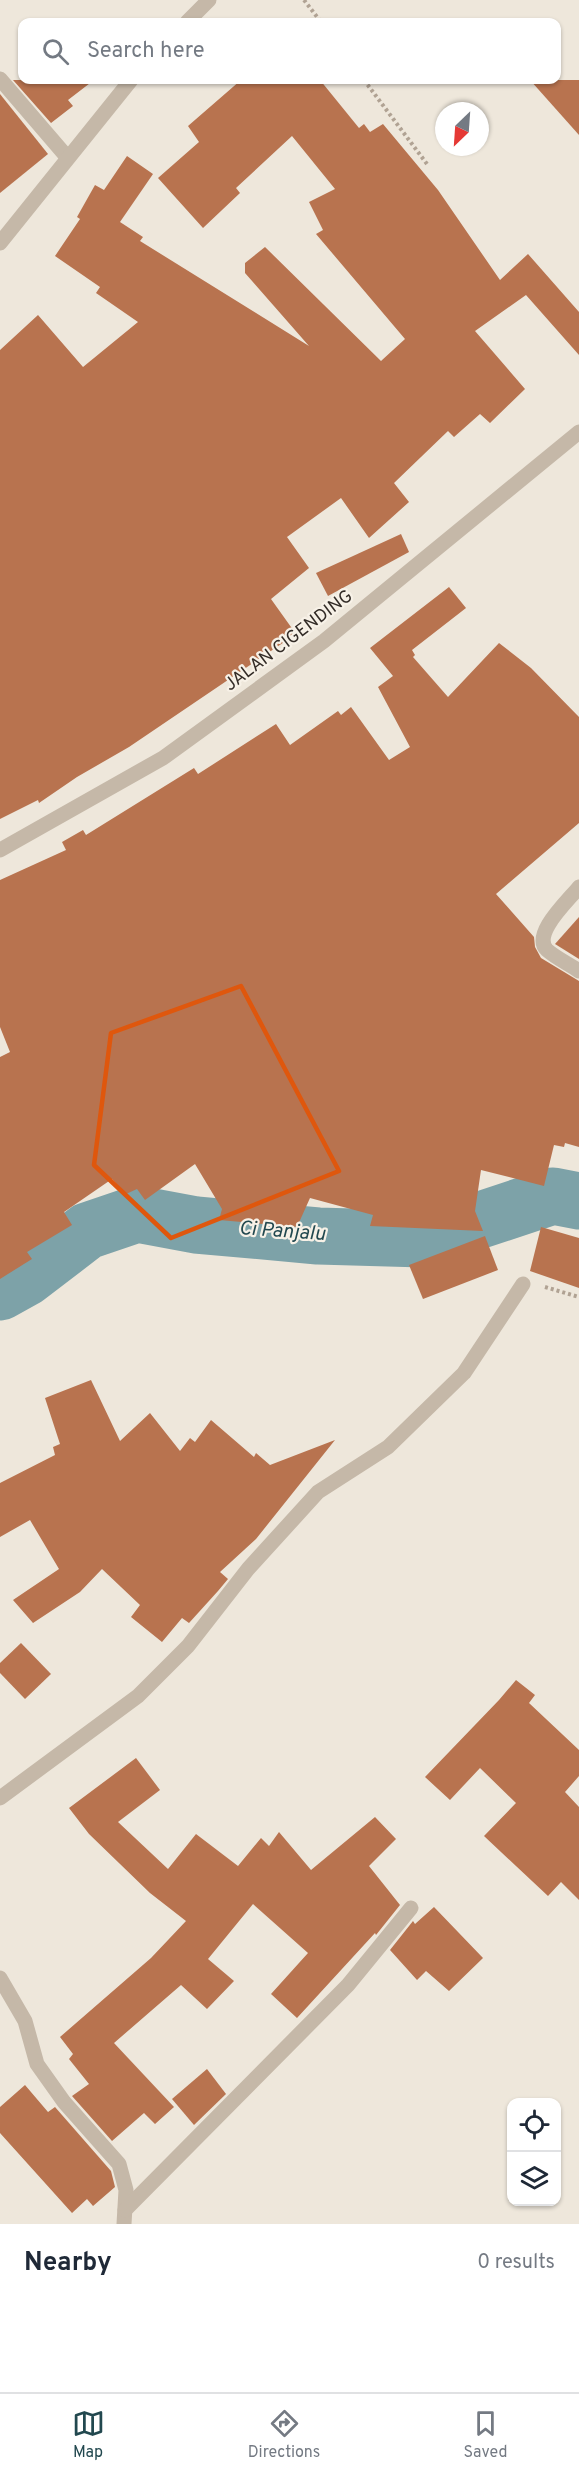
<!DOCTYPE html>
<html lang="en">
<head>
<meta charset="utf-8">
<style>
	body { margin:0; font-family:Overpass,sans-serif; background:#f6f6f7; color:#1f2937 }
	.controls { position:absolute; right:18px; bottom:18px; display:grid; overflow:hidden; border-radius:12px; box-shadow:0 2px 4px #0004 }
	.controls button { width:54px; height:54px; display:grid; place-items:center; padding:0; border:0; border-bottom:2px solid #e0e1e3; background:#fff; color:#1f2937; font:30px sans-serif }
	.compass { position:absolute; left:435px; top:102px; width:54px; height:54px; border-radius:50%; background:#fff; box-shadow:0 2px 4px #0004; rotate:205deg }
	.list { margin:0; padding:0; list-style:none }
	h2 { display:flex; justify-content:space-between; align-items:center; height:78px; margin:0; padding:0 24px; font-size:26px }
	h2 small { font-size:20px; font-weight:400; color:#747a83 }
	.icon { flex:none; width:33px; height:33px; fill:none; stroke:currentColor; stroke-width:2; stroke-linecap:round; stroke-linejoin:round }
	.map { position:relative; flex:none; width:579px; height:2224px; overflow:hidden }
	.search { position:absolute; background:#fff; box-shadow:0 2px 4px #0004; left:18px; right:18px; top:18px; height:66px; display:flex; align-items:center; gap:15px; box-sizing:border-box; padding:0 21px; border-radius:12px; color:#747a83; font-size:22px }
	.sheet { height:168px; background:#fff }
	nav { display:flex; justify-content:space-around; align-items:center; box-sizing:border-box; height:84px; border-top:2px solid #e0e1e3; background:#fff; font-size:16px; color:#747a83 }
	nav a { display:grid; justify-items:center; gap:3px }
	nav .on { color:#22484f }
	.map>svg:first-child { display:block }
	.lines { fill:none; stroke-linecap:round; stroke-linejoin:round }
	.river { stroke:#7da2a8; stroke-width:57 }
	.building { fill:#b8734f }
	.path { stroke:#b0a293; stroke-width:4; stroke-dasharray:3 3; stroke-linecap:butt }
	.minor { stroke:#c5b8a8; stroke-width:15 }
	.marked { fill:none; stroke:#df570d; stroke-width:4.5; stroke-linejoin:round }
	.labels { text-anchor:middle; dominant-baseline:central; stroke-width:4.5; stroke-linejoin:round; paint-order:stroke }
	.street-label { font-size:18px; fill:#332c27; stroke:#f7f1e7 }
	.water-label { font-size:20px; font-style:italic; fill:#22484f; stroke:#f7f1e7 }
</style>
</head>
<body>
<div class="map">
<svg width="579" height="2224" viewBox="0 0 579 2224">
	<rect width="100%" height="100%" fill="#eee7db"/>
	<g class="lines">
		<!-- river -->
		<path class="river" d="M0,1292L27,1277L87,1231L137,1214L196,1225L318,1236L423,1239L553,1196L579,1201"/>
	</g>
	<!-- building -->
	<g class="building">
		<path d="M13,80H94L68,100L73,106L51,123Z"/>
		<path d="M241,80H320L359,128L364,124L370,132L383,124L438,190L500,280L528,254L579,312V355L526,295L475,331L525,389L490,423L480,414L454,437L448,431L394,483L409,502L369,538L341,498L287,537L309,568L271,599L296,634L129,747L77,777L39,803L38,800L0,819V350L38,315L83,367L138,322L96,293L100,287L55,256L80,219L77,217L95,185L104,190L127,156L153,174L120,222L143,237L140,241L309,346L245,273V263L265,247L381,361L405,339L316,234L323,230L309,202L335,189L292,136L236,188L240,193L203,228L158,178L199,142L188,126Z"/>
		<path d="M530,80H579V135Z"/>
		<path d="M0,94L48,154L0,193Z"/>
		<path d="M401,534L409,552L328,596L316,573Z"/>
		<path d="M449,587L466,608L412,650L415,655L413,657L448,697L499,643L531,668L579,717V823L496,894L534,937L535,947L541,958L579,981V1147L565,1143L564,1147L554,1145L544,1186L481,1170L475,1211L483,1231L370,1226L373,1215L310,1198L297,1227L219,1220L222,1209L195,1164L145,1200L137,1189L126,1194L112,1179L64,1212L72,1225L27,1252L32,1259L0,1279V1057L10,1052L0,1027V880L66,850L62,842L83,830L86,835L194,768L198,774L276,724L290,745L338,711L341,715L351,707L389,760L410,747L378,687L393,676L370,648Z"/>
		<path d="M579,917V959L555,944Z"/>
		<path d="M541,1227L579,1238V1288L530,1271Z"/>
		<path d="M485,1236L498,1270L423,1299L409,1265Z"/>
		<path d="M91,1380L120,1441L150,1413L180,1451L190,1438L195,1442L211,1420L254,1457L256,1453L270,1465L335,1440L256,1539L220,1572L228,1579L218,1591L189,1623L182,1618L162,1642L131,1617L140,1605L102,1569L80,1592L33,1623L13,1600L59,1569L30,1520L0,1537V1483L55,1455L53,1447L60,1444L45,1398Z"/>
		<path d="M21,1643L51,1674L25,1699L0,1673V1663Z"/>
		<path d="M516,1680L535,1695L529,1703L579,1750V1776L565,1792L579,1807V1900L561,1882L548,1896L484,1836L516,1803L480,1768L450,1800L425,1777L499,1700Z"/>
		<path d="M136,1758L160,1790L118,1822L168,1869L196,1834L238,1866L261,1838L269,1846L279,1832L311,1870L375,1817L396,1839L369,1866L400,1905L376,1935L375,1933L297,2018L271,1994L308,1953L253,1904L208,1959L234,1981L207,2009L181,1985L114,2043L174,2107L155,2124L144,2113L112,2141L72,2096L89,2084L69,2059L73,2054L60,2037L151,1958L186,1921L150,1893L89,1834L69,1808Z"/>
		<path d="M434,1907L483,1958L449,1991L426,1971L417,1980L390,1950L413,1921L415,1924Z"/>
		<path d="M207,2069L226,2094L194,2125L172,2099Z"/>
		<path d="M25,2085L48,2112L55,2107L111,2171L115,2187L93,2206L87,2199L72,2213L0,2133V2107Z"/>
	</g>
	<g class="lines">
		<!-- path -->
		<g class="path">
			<path d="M304,0L321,22"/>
			<path d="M364,80L427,164"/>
			<path d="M545,1287L579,1297"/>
		</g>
		<!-- minor -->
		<g class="minor">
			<path d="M187,22L209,0"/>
			<path d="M0,79L67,157"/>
			<path d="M0,243L131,80"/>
			<path d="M0,850L163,758L324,641L579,432"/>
			<path d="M579,887C569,900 531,934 547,950C556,958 569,964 579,971"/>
			<path d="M0,1798L138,1696L188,1646L248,1569L318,1492L388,1447L464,1373L523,1284"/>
			<path d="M0,1978L25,2021L37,2064L64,2102L119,2164L126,2190L124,2224"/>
			<path d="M125,2210L348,1985L411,1908"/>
		</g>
	</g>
	<!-- marked area -->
	<path class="marked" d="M241,986L339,1171L171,1238L94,1165L111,1033Z"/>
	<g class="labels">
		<!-- street labels -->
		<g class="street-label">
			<text transform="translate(289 641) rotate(-37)">JALAN CIGENDING</text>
		</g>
		<!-- water labels -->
		<g class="water-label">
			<text transform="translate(282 1232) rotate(4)">Ci Panjalu</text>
		</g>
	</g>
</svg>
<div class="controls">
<button><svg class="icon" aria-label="locate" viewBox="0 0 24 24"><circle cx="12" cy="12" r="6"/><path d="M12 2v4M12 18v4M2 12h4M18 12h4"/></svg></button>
<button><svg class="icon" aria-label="layers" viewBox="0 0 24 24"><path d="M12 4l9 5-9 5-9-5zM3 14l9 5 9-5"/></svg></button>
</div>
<svg class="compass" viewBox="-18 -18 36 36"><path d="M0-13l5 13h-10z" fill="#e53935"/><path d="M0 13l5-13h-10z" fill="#747a83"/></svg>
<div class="search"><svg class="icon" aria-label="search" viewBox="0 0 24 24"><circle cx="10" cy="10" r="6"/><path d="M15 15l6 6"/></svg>Search here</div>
</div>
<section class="sheet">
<h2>Nearby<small>0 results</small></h2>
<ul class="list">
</ul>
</section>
<nav>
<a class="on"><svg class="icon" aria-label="map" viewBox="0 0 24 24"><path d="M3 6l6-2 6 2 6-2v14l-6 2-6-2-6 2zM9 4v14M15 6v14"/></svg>Map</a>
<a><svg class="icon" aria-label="directions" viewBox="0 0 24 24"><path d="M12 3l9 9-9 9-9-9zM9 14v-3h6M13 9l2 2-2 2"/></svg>Directions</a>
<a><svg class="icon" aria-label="saved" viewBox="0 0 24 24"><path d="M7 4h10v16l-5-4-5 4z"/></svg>Saved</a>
</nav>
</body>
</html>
